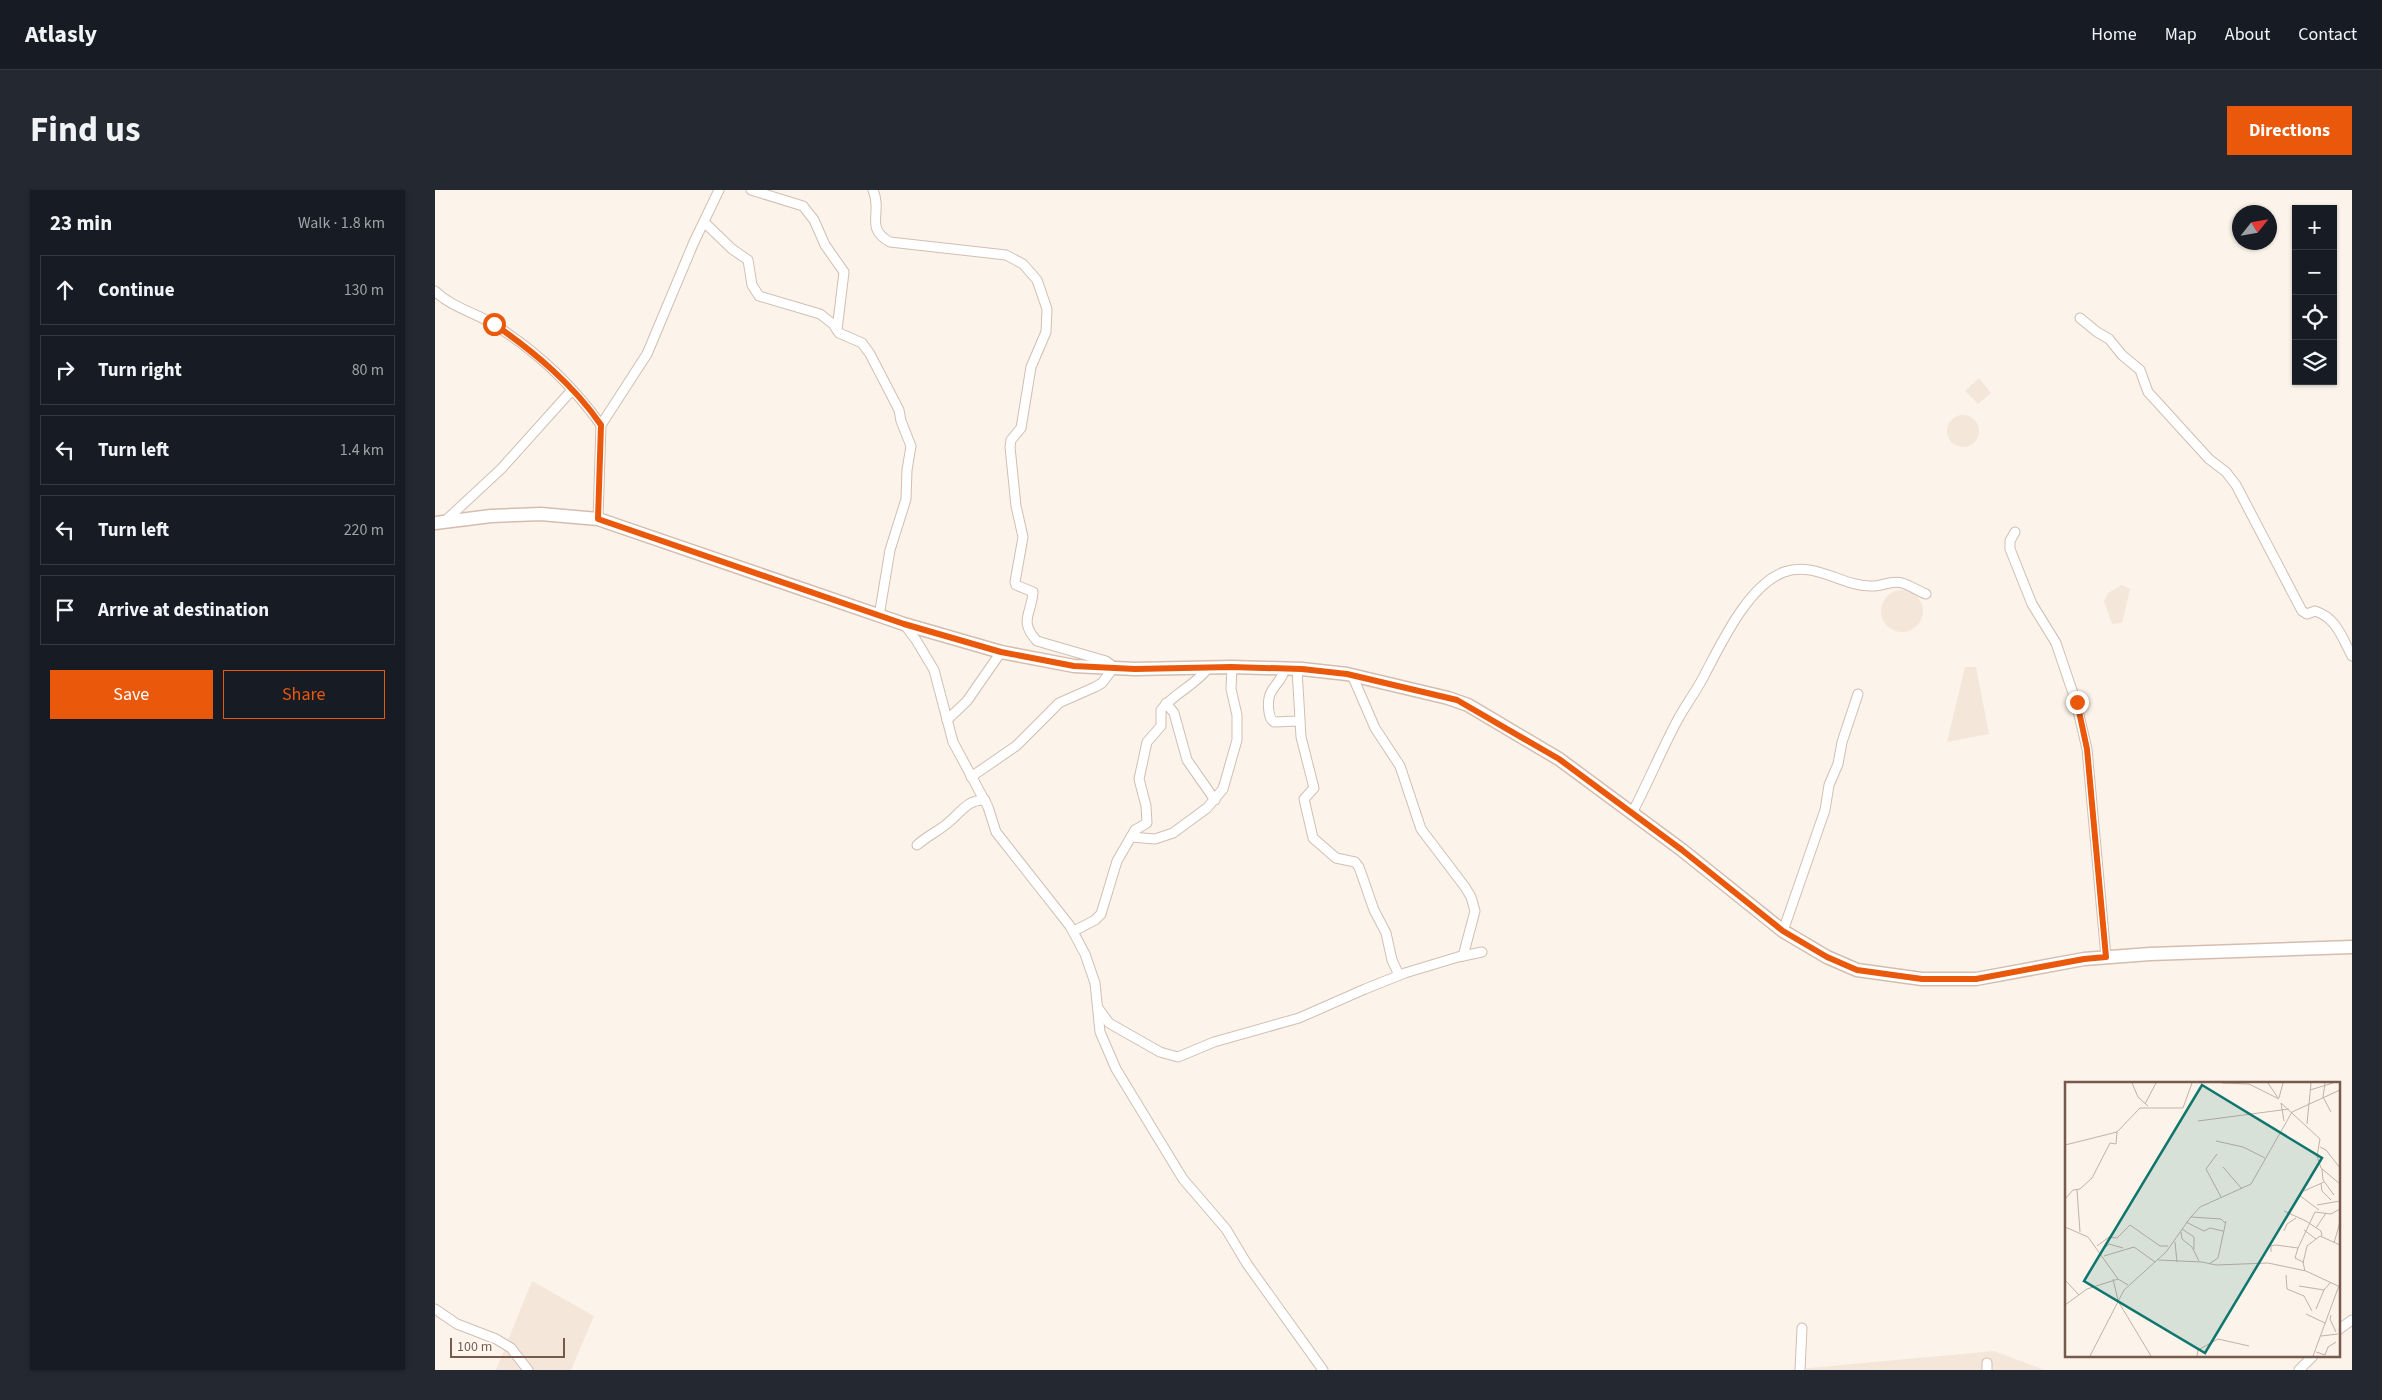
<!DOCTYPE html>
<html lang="en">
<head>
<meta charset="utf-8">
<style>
	body { margin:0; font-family:"Source Sans 3",sans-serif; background:#242831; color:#f1f3f6 }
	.controls { position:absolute; right:15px; top:15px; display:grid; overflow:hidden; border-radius:0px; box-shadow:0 1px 4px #0004 }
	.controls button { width:45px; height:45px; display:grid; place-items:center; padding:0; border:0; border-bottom:1px solid #363941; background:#171b24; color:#f1f3f6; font:25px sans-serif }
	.compass { position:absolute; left:1797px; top:15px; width:45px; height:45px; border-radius:50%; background:#171b24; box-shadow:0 1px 4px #0004; rotate:59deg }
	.scale { position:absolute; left:15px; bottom:12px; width:115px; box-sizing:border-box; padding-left:5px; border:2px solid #77594e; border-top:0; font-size:14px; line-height:18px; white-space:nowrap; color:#77594e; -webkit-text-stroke:4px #fef8f1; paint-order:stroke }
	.stop { position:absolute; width:15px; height:15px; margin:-11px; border:4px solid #ea580c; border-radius:50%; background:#fff }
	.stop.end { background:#ea580c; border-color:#fff; box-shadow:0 1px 5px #0008 }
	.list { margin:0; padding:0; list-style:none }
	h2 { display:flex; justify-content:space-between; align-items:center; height:65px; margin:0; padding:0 20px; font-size:21px }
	h2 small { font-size:16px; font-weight:400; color:#9ea1a6 }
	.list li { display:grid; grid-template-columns:32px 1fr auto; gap:15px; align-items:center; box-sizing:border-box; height:70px; margin:0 10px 10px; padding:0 10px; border:1px solid #363941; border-radius:0px }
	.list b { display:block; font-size:19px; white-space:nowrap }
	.list em { font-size:16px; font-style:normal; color:#9ea1a6 }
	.actions { display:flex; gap:10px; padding:15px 20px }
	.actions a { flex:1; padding:11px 0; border:1px solid #ea580c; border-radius:0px; text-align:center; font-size:18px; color:#ea580c }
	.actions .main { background:#ea580c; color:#fff }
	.icon { flex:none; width:28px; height:28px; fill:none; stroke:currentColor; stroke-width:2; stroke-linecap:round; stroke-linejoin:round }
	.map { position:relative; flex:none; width:1917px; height:1180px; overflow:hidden; border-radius:0px }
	header { display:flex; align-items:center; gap:30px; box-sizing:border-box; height:70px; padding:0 25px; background:#171b24; border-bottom:1px solid #363941 }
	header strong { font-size:24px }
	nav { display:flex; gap:28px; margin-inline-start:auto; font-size:18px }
	.intro { display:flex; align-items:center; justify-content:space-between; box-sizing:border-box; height:120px; padding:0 30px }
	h1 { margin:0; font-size:35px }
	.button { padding:12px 22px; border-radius:0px; background:#ea580c; color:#fff; font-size:18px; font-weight:700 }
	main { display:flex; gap:30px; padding:0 30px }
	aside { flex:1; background:#171b24; border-radius:0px; box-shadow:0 1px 4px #0004 }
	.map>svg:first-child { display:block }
	.residential { fill:#f4e6d9 }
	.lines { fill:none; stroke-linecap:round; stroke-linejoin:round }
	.street-casing { stroke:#d1beb2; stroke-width:11 }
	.secondary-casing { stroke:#d4bdb0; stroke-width:15 }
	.street { stroke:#fff; stroke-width:9 }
	.secondary { stroke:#fff; stroke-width:12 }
	.route { stroke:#ea580c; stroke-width:6 }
	.inset-road { fill:none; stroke:#c3b1a7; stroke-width:1 }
	.view { fill:#0f766e; fill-opacity:0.15; stroke:#0f766e; stroke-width:2.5 }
	.inset-edge { fill:none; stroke:#77594e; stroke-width:2.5 }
</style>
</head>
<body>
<header>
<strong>Atlasly</strong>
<nav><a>Home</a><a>Map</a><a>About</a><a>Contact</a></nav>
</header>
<div class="intro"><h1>Find us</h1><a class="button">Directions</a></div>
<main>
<aside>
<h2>23 min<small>Walk · 1.8 km</small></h2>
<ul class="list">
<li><svg class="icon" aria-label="ahead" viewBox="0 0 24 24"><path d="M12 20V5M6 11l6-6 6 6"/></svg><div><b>Continue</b></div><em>130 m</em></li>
<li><svg class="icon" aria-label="right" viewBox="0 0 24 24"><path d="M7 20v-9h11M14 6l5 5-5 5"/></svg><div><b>Turn right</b></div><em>80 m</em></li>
<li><svg class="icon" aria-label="left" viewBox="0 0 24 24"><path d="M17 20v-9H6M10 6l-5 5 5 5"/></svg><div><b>Turn left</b></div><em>1.4 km</em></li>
<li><svg class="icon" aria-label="left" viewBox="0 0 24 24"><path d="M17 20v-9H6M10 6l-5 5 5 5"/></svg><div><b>Turn left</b></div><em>220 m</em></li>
<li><svg class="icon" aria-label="arrive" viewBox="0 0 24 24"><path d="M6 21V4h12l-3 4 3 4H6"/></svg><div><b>Arrive at destination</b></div></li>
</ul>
<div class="actions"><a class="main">Save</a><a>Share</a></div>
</aside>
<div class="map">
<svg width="1917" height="1180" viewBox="0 0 1917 1180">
	<rect width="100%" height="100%" fill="#fcf4ea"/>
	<!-- residential -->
	<g class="residential">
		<path d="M1544,188L1556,203L1543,214L1530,201Z"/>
		<circle cx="1528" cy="241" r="16"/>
		<path d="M1687,395L1695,399L1687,433L1677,434L1669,411L1673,403Z"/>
		<circle cx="1467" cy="421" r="21"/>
		<path d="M1530,477H1541L1554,544L1512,552Z"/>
		<path d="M97,1091L159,1126L136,1180H61Z"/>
		<path d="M1559,1161L1610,1180H1353Z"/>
	</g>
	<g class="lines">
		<defs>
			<g id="street">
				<path d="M316,0L368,16L379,30L390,55L409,82L402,140"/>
				<path d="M438,0C448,23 429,38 455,52L571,65L588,74L602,90L612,119L611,142L596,177L586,238L576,250L575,257L581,316L588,347L580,392L581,395L598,402C597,423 583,431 602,451L671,471L679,477L667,493L660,497L624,513L581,556L536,587"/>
				<path d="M270,33L297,59L313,70L317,95L324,106L385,124L398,134L404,143L427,153L435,164L464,220L466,231L476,256L472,280L471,309L455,360L444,426"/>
				<path d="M0,101C16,117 41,123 60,135C101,161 138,196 166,235"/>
				<path d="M1645,128L1662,142L1674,149L1687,165L1705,180L1713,202L1774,269L1791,282L1801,295L1867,421L1872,424L1880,421C1902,428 1907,448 1917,466"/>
				<path d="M163,329L166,235L212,164L259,52L284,0"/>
				<path d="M9,332L66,279L137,200"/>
				<path d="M1580,342L1575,351V359L1597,414L1621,453L1641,512L1652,559L1671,767"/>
				<path d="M469,434L481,450L499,480L518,552L553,617L561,642L635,736L650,764L660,793L665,842L681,879L748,989L791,1039L812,1074L888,1180"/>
				<path d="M850,478C846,497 830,496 834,522C835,527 835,529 839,532L864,531"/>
				<path d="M862,479L866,547L879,598L869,609L878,648L901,668L920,672L924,677L939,720L951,743L957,770L964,785"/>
				<path d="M917,485L940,538L965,576L986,639L1030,697L1036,707L1040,721L1028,766"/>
				<path d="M731,513L739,523L752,570L780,610"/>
				<path d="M512,530L532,511L566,462"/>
				<path d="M1197,623C1213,593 1226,561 1242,531C1251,514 1263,499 1271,482C1288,450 1314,395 1349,382C1381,371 1407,397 1438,396C1448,396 1456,390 1467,393C1475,395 1483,401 1491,404"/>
				<path d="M696,647L720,649L738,643L772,618L788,599L802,550V525L796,499L797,477"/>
				<path d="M482,655C492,646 504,641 514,632C525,623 533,609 550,610"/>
				<path d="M639,741L660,730L666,724L682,671L700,640L712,633L711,616L704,589L712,552L726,536V520C739,503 761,495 773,478"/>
				<path d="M1348,741L1390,620L1394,595L1403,574L1407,552L1423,504"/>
				<path d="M663,818L674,833L725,862L743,867L779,852L864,828L930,799L970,783L1023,767L1047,762"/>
				<path d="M0,1119L22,1134L61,1149L76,1158L93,1180"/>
				<path d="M1903,1140L1917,1130"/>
				<path d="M1365,1180L1367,1138"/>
				<path d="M1552,1180V1173"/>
				<path d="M1864,1180L1878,1166"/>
			</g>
			<path id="secondary" d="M0,333L56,326L106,324L163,329L469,434L566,462L639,476L700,479L797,477L867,479L912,484L1013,508L1033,515L1124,569L1247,660L1348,741L1392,767L1422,780L1487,789H1541L1649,769L1715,764L1917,757"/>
		</defs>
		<!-- street casing -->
		<use href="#street" class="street-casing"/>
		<!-- secondary casing -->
		<use href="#secondary" class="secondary-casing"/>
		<!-- street -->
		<use href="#street" class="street"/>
		<!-- secondary -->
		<use href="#secondary" class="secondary"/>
	</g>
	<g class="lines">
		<!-- route -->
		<path class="route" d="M59,134C99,162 138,194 166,235L163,329L469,434L566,462L639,476L700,479L796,477L867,479L912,484L1022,510L1124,569L1247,660L1348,741L1392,767L1422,780L1487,789H1541L1649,769L1671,767L1652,559L1642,512"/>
	</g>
	<!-- overview -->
	<g transform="translate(1630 892)">
		<rect width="275" height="275" fill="#fcf4ea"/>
		<path class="inset-road" d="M67,1L73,15L83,24M157,1L184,2L214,17M203,1L213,16M260,1L258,15L266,30M245,8L268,1M214,16L218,1M216,21L255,57L252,74L256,86L275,102M216,21L219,39M80,22L91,1M133,39L224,27M242,42L246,1M151,59L178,65L200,76M0,63L52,50L75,26H118L127,1M255,65L261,68L275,86M152,72L141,87L156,115M158,85L177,107M257,87L258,98L269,113M256,102L257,109L266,118M12,108L15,150M239,109L259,100M234,113L254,128M0,117L8,108L15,107L27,96L45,61L51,62L52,50M252,123L275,119M219,129L241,139L256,149L257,154M126,135L156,137L160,141M121,140L139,149L145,146L158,149M0,145L23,155L53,197L63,203M251,146L261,131M117,147L129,155V167M239,148L251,157M219,149L222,142L231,136M116,150L117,157L127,165L134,179M110,160L112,180M269,161L275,140M32,164L44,155L52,156L65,143L95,164H103M233,166L250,130L266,132L275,127M36,169L44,162L58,166M206,170V164L211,163L233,166L230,176L238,180L240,189M39,174L69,165L90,180M93,178L137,180L151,183L203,181L241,189L273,204M238,181L242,164L255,154L275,163M144,182L153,176L161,139M221,193L222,207L239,214L247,229M48,197L53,218M0,198L14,213M234,204L259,208L265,201M53,219L86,274M0,223L22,207L53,197M251,227L259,208M241,232L260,241M266,233L265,237L271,250M256,254L273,252M251,270L260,273L263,265L271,260M25,274L59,208L101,170L125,136L135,125L186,102L227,30L275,8M132,274L133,268L153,257L184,264M248,274L275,201"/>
		<path class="view" d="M137,3L257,76L140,271L19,199Z"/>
		<rect width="275" height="275" class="inset-edge"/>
	</g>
</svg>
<div class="controls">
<button>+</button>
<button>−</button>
<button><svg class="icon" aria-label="locate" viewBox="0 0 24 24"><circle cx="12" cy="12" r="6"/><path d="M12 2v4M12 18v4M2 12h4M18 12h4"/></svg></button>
<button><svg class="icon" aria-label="layers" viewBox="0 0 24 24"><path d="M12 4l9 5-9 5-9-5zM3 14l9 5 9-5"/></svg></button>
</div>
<svg class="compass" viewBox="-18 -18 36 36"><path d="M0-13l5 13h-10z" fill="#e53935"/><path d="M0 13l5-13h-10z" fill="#9ea1a6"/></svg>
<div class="scale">100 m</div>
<div class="stop" style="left:59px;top:134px"></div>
<div class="stop end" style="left:1642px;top:512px"></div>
</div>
</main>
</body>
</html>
